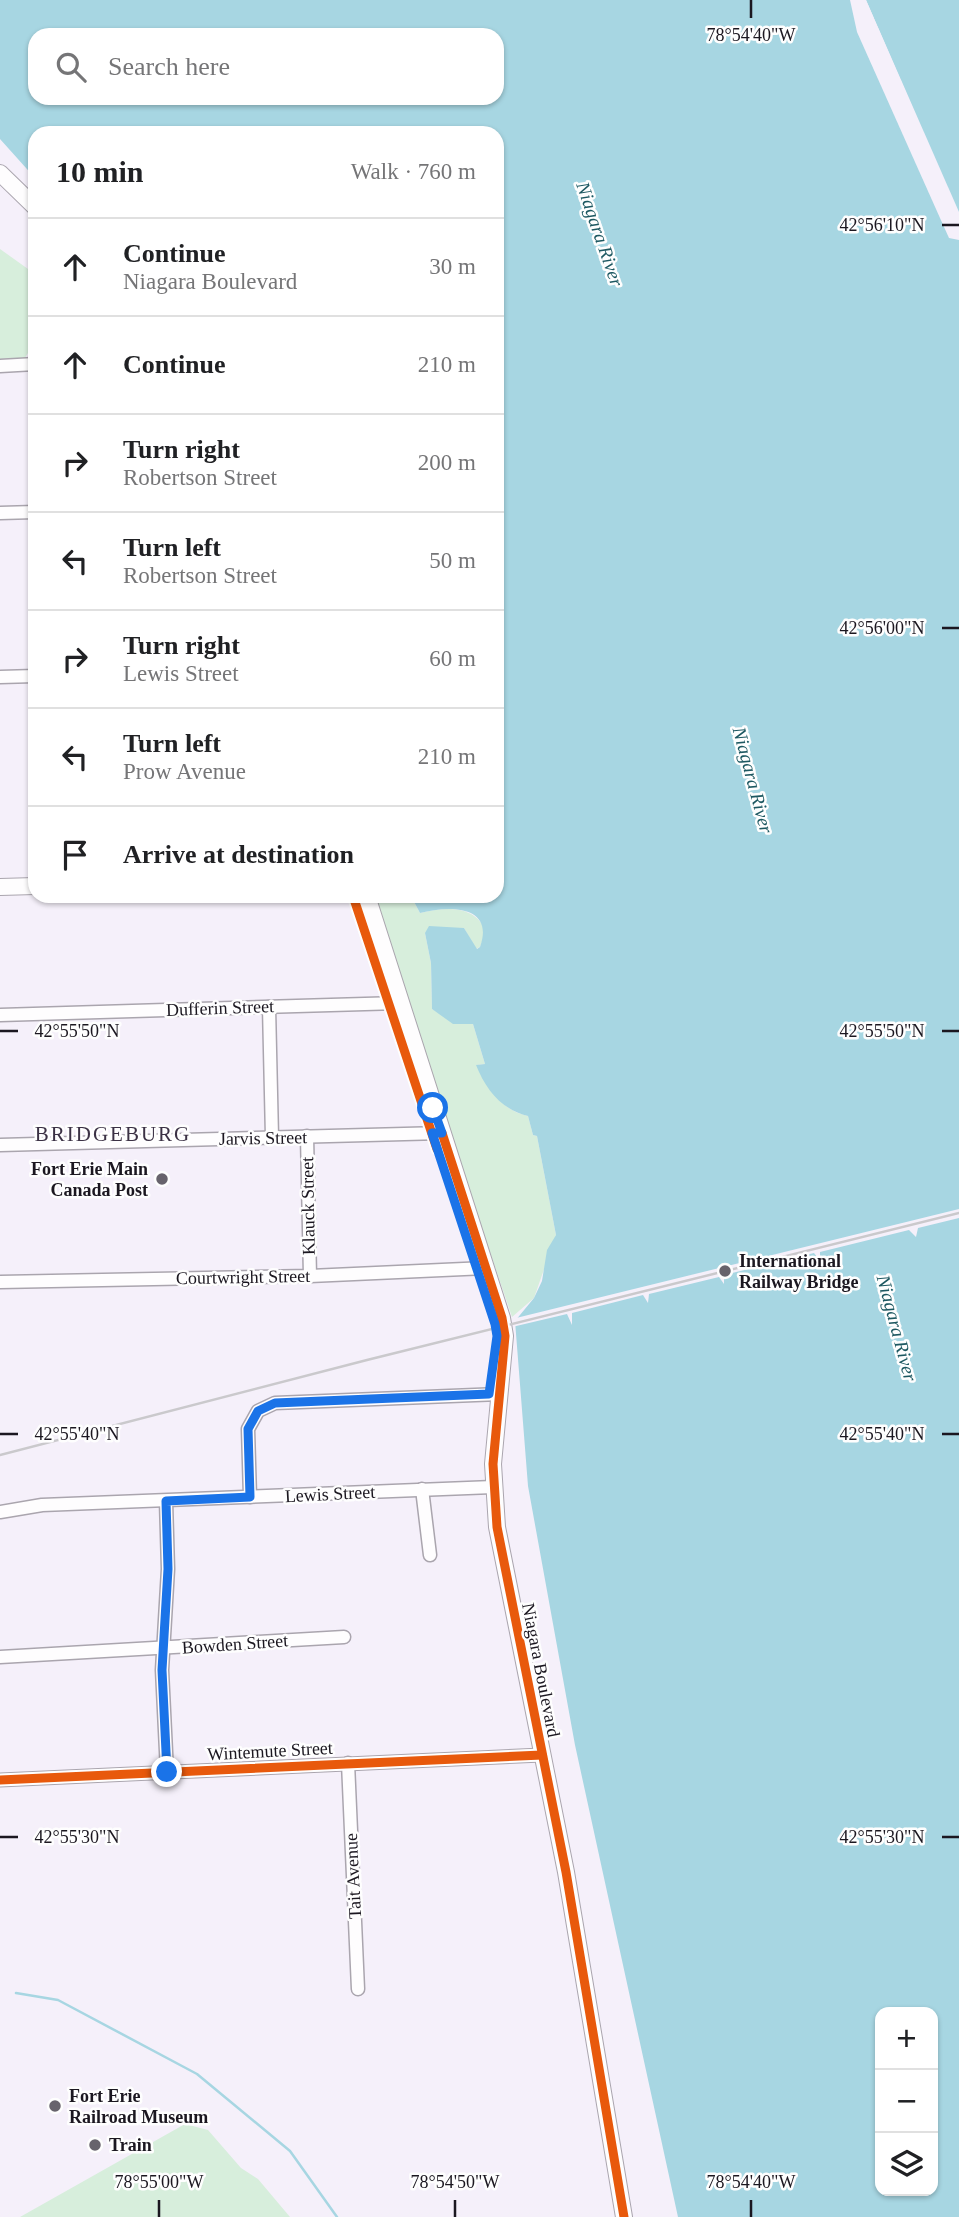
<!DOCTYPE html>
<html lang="en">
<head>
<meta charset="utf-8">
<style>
	body { margin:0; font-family:Georgia,serif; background:#f2f2f2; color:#202124 }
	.controls { position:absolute; right:21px; bottom:21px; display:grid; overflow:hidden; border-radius:14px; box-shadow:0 2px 5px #0004 }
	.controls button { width:63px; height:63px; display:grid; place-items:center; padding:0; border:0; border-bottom:2px solid #e0e0e0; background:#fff; color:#202124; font:35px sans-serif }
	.stop { position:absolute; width:21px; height:21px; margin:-16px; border:5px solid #1a73e8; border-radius:50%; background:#fff }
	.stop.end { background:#1a73e8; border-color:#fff; box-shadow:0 2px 7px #0008 }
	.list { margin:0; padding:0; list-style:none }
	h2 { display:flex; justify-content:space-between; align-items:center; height:91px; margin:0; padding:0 28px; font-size:30px }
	h2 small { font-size:23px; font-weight:400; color:#757577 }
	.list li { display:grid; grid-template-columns:46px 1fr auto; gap:21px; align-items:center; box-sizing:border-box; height:98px; padding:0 28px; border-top:2px solid #e0e0e0 }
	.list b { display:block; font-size:26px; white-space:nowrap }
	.list p { margin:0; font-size:23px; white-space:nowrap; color:#757577 }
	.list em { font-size:23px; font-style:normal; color:#757577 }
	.icon { flex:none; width:38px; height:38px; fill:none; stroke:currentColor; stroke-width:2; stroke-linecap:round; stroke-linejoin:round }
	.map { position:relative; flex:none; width:959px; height:2217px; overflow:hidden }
	.search { position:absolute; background:#fff; box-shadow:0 2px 5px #0004; left:28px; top:28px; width:476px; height:77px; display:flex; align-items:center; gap:18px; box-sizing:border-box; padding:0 24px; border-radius:21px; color:#757577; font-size:26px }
	.panel { position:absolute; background:#fff; box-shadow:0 2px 5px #0004; left:28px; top:126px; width:476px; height:777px; border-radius:21px }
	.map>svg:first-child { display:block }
	.green { fill:#d7eedc }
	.water { fill:#a7d6e2; fill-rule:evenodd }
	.pier { fill:#f5f0fa }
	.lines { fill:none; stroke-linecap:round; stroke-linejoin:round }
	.stream { stroke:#a7d6e2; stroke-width:2.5 }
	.minor-casing { stroke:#aaa5ae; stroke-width:15 }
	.major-casing { stroke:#aaa5ae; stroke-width:18 }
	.minor { stroke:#fefdfe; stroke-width:12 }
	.major { stroke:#fefdfe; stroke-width:16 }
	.rail { stroke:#cac9cc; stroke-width:2.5 }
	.cycleway-casing { stroke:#fefefe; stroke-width:13 }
	.cycleway { stroke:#e8590c; stroke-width:9 }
	.route { stroke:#1a73e8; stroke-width:9 }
	.ticks { fill:none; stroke:#1b1720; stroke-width:2.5 }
	.poi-dot { fill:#67636c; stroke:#fefefe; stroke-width:2.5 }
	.labels { text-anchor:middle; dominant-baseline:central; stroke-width:5; stroke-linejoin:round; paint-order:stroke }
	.street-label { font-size:18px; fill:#1b1720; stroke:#fefefe }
	.poi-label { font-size:18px; font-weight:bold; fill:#1b1720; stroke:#fefefe; text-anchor:start }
	.water-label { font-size:19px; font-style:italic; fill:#1d5861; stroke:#fefefe }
	.quarter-label { font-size:21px; letter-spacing:2px; fill:#3b3145; stroke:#fefefe }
	.ticks-label { font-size:18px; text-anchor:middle; fill:#1b1720; stroke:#fefefe; stroke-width:5; stroke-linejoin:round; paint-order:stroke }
</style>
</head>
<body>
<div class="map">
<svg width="959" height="2217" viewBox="0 0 959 2217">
	<rect width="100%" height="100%" fill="#f5f0fa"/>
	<!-- green -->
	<g class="green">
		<path d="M0,249L35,274V342L21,364H0Z"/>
		<path d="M369,896H411L420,913C443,907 476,904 486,932L480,947L476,949L464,928L425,933L431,963L432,1009L451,1020L473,1024L485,1064L477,1065C493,1090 498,1109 528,1116L533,1135L537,1136L556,1235L534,1298L512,1317Z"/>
		<path d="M185,2124L208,2130L241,2168L258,2179L290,2217H20Z"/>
	</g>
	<!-- water -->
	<g class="water">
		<path d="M0,0H853L959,233V2217H678L575,1745L528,1486L515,1321L534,1298L542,1281L547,1250L556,1235L537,1136L533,1135L528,1116C502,1110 486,1090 476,1065L485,1064L473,1024H453L432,1009L431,963L425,933L429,926L464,928L477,949L480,947C495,905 449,905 420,913L411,896H497V133H35V178L0,139ZM35,35H497V98H35ZM880,2012H933V2191H880Z"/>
		<path d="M866,0H959V212Z"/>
	</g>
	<!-- pier -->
	<g class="pier">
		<path d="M850,0H856L959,229V240L949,238L940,218L857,32Z"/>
		<path d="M863,0H866L959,215L956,213Z"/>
		<path d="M959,1209V1218L918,1228L916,1237L909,1230L820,1252V1261L814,1253L724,1275V1284L719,1277L649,1294L648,1303L643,1295L572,1313V1325L567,1314L512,1327V1319Z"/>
	</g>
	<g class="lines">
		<!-- stream -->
		<path class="stream" d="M16,1993L58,2000L197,2074L290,2151L337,2217"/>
		<defs>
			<g id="minor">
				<path d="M0,366L35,364"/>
				<path d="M0,513L35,512"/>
				<path d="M0,677L35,676"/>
				<path d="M269,1007L272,1137"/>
				<path d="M0,1015L399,1003"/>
				<path d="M307,1136L310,1276"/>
				<path d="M0,1145L442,1133"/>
				<path d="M0,1282L310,1276L486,1268"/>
				<path d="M422,1489L430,1555"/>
				<path d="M250,1497L248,1429L258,1411L275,1403L500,1394"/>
				<path d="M166,1501L168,1569L162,1670L167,1772"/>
				<path d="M0,1512L42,1505L493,1487"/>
				<path d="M0,1657L344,1637"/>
				<path d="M348,1763L358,1989"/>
				<path d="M0,1780L542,1755"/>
			</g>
			<g id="major">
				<path d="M0,173L35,207"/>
				<path d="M0,887L35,886"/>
				<path d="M367,896L502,1318L505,1336L493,1464L497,1527L566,1872L624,2217"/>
			</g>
		</defs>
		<!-- minor casing -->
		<use href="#minor" class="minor-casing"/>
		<!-- major casing -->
		<use href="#major" class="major-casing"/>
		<!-- minor -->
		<use href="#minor" class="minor"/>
		<!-- major -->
		<use href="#major" class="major"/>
		<!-- rail -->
		<path class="rail" d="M0,1455L367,1360L959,1213"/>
		<defs>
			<g id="cycleway">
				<path d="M353,896L437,1149"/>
				<path d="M442,1133L502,1318L505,1336L493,1464L497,1527L566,1872L624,2217"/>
				<path d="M0,1780L542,1755"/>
			</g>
		</defs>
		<!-- cycleway casing -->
		<use href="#cycleway" class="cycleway-casing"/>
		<!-- cycleway -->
		<use href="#cycleway" class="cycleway"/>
	</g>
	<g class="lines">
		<!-- route -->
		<path class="route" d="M167,1772L162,1670L168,1569L166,1501L250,1497L248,1429L258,1411L275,1403L489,1394L497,1336L495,1324L432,1133H442L433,1108"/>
	</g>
	<!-- ticks -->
	<path class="ticks" d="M751,0V18M942,225H959M942,628H959M0,1031H18M942,1031H959M0,1434H18M942,1434H959M0,1837H18M942,1837H959M159,2200V2217M455,2200V2217M751,2200V2217"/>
	<!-- markers -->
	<g class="poi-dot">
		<circle cx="162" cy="1179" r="7"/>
		<circle cx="725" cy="1271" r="7"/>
		<circle cx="55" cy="2106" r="7"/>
		<circle cx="95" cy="2145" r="7"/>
	</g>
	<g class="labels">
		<!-- street labels -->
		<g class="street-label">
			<text transform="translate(220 1008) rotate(-2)">Dufferin Street</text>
			<text transform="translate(263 1138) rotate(-1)">Jarvis Street</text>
			<text transform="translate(308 1206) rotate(-91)">Klauck Street</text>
			<text transform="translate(243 1277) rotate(-1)">Courtwright Street</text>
			<text transform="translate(330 1494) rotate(-3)">Lewis Street</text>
			<text transform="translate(235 1644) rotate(-4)">Bowden Street</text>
			<text transform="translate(541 1670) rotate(79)">Niagara Boulevard</text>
			<text transform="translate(270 1751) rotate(-3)">Wintemute Street</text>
			<text transform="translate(353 1876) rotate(-93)">Tait Avenue</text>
		</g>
		<!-- poi labels -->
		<g class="poi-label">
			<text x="148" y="1169" text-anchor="end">Fort Erie Main<tspan x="148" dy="21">Canada Post</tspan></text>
			<text x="739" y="1261">International<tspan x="739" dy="21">Railway Bridge</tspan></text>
			<text x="69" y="2096">Fort Erie<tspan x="69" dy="21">Railroad Museum</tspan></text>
			<text x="109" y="2145">Train</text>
		</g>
		<!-- water labels -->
		<g class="water-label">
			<text transform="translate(600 234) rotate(71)">Niagara River</text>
			<text transform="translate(753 780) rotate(75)">Niagara River</text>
			<text transform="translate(897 1328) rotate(75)">Niagara River</text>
		</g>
		<!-- quarter labels -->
		<g class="quarter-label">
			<text x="113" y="1134">BRIDGEBURG</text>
		</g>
	</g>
	<g class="ticks-label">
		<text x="751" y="41">78°54'40"W</text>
		<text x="882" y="231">42°56'10"N</text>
		<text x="882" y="634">42°56'00"N</text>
		<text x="77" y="1037">42°55'50"N</text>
		<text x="882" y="1037">42°55'50"N</text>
		<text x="77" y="1440">42°55'40"N</text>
		<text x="882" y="1440">42°55'40"N</text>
		<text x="77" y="1843">42°55'30"N</text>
		<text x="882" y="1843">42°55'30"N</text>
		<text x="159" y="2188">78°55'00"W</text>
		<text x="455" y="2188">78°54'50"W</text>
		<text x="751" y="2188">78°54'40"W</text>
	</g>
</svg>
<div class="controls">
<button>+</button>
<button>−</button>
<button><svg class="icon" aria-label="layers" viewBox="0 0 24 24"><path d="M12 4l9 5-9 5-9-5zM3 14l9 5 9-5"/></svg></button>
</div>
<div class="stop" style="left:433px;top:1108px"></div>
<div class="stop end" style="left:167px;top:1772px"></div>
<div class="search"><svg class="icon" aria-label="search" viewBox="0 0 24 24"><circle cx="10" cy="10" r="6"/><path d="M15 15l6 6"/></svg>Search here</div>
<section class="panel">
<h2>10 min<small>Walk · 760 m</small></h2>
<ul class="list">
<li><svg class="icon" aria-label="ahead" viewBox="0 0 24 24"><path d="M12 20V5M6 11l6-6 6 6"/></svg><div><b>Continue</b><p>Niagara Boulevard</p></div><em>30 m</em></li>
<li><svg class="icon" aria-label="ahead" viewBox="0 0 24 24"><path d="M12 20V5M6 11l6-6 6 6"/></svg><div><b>Continue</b></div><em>210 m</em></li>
<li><svg class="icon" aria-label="right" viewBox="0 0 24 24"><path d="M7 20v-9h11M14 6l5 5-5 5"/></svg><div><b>Turn right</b><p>Robertson Street</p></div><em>200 m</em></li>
<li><svg class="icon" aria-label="left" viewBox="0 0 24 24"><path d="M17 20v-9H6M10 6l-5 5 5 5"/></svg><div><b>Turn left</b><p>Robertson Street</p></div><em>50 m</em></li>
<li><svg class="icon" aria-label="right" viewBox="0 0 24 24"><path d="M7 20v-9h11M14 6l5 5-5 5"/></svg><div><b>Turn right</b><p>Lewis Street</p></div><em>60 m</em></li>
<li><svg class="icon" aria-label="left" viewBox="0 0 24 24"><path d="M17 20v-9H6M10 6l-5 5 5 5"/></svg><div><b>Turn left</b><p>Prow Avenue</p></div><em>210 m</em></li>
<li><svg class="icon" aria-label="arrive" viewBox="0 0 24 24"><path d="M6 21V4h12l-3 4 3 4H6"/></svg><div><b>Arrive at destination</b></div></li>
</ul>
</section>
</div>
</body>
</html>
